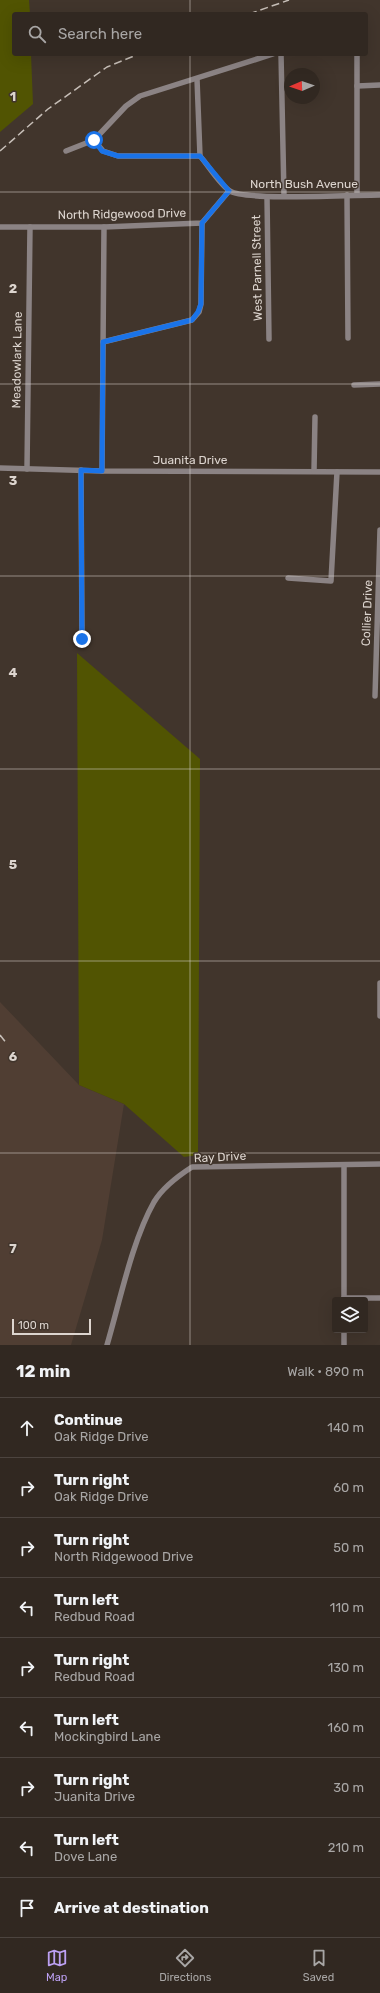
<!DOCTYPE html>
<html lang="en">
<head>
<meta charset="utf-8">
<style>
	body { margin:0; font-family:Rubik,sans-serif; background:#3d342e; color:#f1f3f6 }
	.controls { position:absolute; right:12px; bottom:12px; display:grid; overflow:hidden; border-radius:4px; box-shadow:0 4px 16px #0002 }
	.controls button { width:36px; height:36px; display:grid; place-items:center; padding:0; border:0; border-bottom:1px solid #4c443f; background:#312821; color:#f1f3f6; font:20px sans-serif }
	.compass { position:absolute; left:284px; top:68px; width:36px; height:36px; border-radius:50%; background:#312821; box-shadow:0 4px 16px #0002; rotate:268deg }
	.scale { position:absolute; left:12px; bottom:10px; width:79px; box-sizing:border-box; padding-left:4px; border:2px solid #ddd5cf; border-top:0; font-size:11px; line-height:14px; white-space:nowrap; color:#ddd5cf; -webkit-text-stroke:3px #41352c; paint-order:stroke }
	.stop { position:absolute; width:12px; height:12px; margin:-9px; border:3px solid #1a73e8; border-radius:50%; background:#fff }
	.stop.end { background:#1a73e8; border-color:#fff; box-shadow:0 1px 4px #0008 }
	.list { margin:0; padding:0; list-style:none }
	h2 { display:flex; justify-content:space-between; align-items:center; height:52px; margin:0; padding:0 16px; font-size:17px }
	h2 small { font-size:13px; font-weight:400; color:#a8a6a5 }
	.list li { display:grid; grid-template-columns:26px 1fr auto; gap:12px; align-items:center; box-sizing:border-box; height:60px; padding:0 16px; border-top:1px solid #4c443f }
	.list b { display:block; font-size:15px; white-space:nowrap }
	.list p { margin:0; font-size:13px; white-space:nowrap; color:#a8a6a5 }
	.list em { font-size:13px; font-style:normal; color:#a8a6a5 }
	.icon { flex:none; width:22px; height:22px; fill:none; stroke:currentColor; stroke-width:2; stroke-linecap:round; stroke-linejoin:round }
	.map { position:relative; flex:none; width:380px; height:1345px; overflow:hidden }
	.search { position:absolute; background:#312821; box-shadow:0 4px 16px #0002; left:12px; right:12px; top:12px; height:44px; display:flex; align-items:center; gap:10px; box-sizing:border-box; padding:0 14px; border-radius:4px; color:#a8a6a5; font-size:15px }
	.sheet { height:592px; background:#312821 }
	nav { display:flex; justify-content:space-around; align-items:center; box-sizing:border-box; height:56px; border-top:1px solid #4c443f; background:#312821; font-size:11px; color:#a8a6a5 }
	nav a { display:grid; justify-items:center; gap:2px }
	nav .on { color:#bca0f2 }
	.map>svg:first-child { display:block }
	.built { fill:#503e33 }
	.green { fill:#515402 }
	.lines { fill:none; stroke-linecap:round; stroke-linejoin:round }
	.minor { stroke:#8b8384; stroke-width:5.5 }
	.rail { stroke:#c7bfb8; stroke-width:1.5; stroke-dasharray:8 4; stroke-linecap:butt }
	.route { stroke:#1a73e8; stroke-width:5 }
	.grid { fill:none; stroke:#ddd5cf; stroke-width:1; stroke-opacity:0.55 }
	.labels { text-anchor:middle; dominant-baseline:central; stroke-width:3; stroke-linejoin:round; paint-order:stroke }
	.street-label { font-size:12px; fill:#ddd5cf; stroke:#41352c }
	.grid-label { font-size:13px; text-anchor:middle; font-weight:bold; fill:#ddd5cf; stroke:#41352c; stroke-width:3; stroke-linejoin:round; paint-order:stroke }
</style>
</head>
<body>
<div class="map">
<svg width="380" height="1345" viewBox="0 0 380 1345">
	<rect width="100%" height="100%" fill="#41352c"/>
	<!-- built -->
	<path class="built" d="M0,1002L79,1085L124,1104L102,1240L71,1345H0Z"/>
	<!-- green -->
	<g class="green">
		<path d="M0,0H29L30,14H14V54H31L33,104L0,132Z"/>
		<path d="M77,653L200,759L198,1155L184,1157L124,1104L79,1085Z"/>
	</g>
	<g class="lines">
		<!-- minor -->
		<g class="minor">
			<path d="M281,54L284,196"/>
			<path d="M197,79L200,156"/>
			<path d="M357,86L380,85"/>
			<path d="M94,140L126,106L140,96L273,54"/>
			<path d="M66,151L94,140L103,151L118,156H200C208,165 220,185 230,191C245,201 355,195 380,195"/>
			<path d="M347,195L348,338"/>
			<path d="M357,195V54"/>
			<path d="M267,197L269,339"/>
			<path d="M0,227H104L202,223L229,191"/>
			<path d="M103,342L192,320L199,312L201,304L202,223"/>
			<path d="M354,385L380,384"/>
			<path d="M0,468L102,471L380,472"/>
			<path d="M27,469L30,227"/>
			<path d="M81,470L82,639"/>
			<path d="M102,471L104,227"/>
			<path d="M314,471L315,417"/>
			<path d="M288,578L331,581L337,472"/>
			<path d="M375,696L380,530"/>
			<path d="M380,983V1016"/>
			<path d="M344,1165V1300"/>
			<path d="M344,1298H380"/>
			<path d="M107,1345C120,1301 132,1241 154,1202C163,1187 178,1176 192,1167L380,1164"/>
			<path d="M344,1345V1330"/>
		</g>
		<!-- rail -->
		<g class="rail">
			<path d="M249,14L289,0"/>
			<path d="M0,151L48,109L107,67L139,54"/>
			<path d="M0,1035L7,1044"/>
		</g>
	</g>
	<g class="lines">
		<!-- route -->
		<path class="route" d="M82,639L81,470L102,471L103,342L192,320L198,312L201,304L202,223L229,191L200,156H118L102,151L94,140"/>
	</g>
	<!-- grid -->
	<path class="grid" d="M190,0V14M190,54V1345M0,192H380M0,384H380M0,576H380M0,769H380M0,961H380M0,1153H380"/>
	<g class="labels">
		<!-- street labels -->
		<g class="street-label">
			<text x="304" y="184">North Bush Avenue</text>
			<text transform="translate(122 214) rotate(-1)">North Ridgewood Drive</text>
			<text transform="translate(257 268) rotate(-91)">West Parnell Street</text>
			<text transform="translate(17 360) rotate(-89)">Meadowlark Lane</text>
			<text x="190" y="460">Juanita Drive</text>
			<text transform="translate(367 613) rotate(-88)">Collier Drive</text>
			<text transform="translate(220 1157) rotate(-3)">Ray Drive</text>
		</g>
	</g>
	<g class="grid-label">
		<text x="13" y="101">1</text>
		<text x="13" y="293">2</text>
		<text x="13" y="485">3</text>
		<text x="13" y="677">4</text>
		<text x="13" y="869">5</text>
		<text x="13" y="1061">6</text>
		<text x="13" y="1253">7</text>
	</g>
</svg>
<div class="controls">
<button><svg class="icon" aria-label="layers" viewBox="0 0 24 24"><path d="M12 4l9 5-9 5-9-5zM3 14l9 5 9-5"/></svg></button>
</div>
<svg class="compass" viewBox="-18 -18 36 36"><path d="M0-13l5 13h-10z" fill="#e53935"/><path d="M0 13l5-13h-10z" fill="#a8a6a5"/></svg>
<div class="scale">100 m</div>
<div class="stop" style="left:94px;top:140px"></div>
<div class="stop end" style="left:82px;top:639px"></div>
<div class="search"><svg class="icon" aria-label="search" viewBox="0 0 24 24"><circle cx="10" cy="10" r="6"/><path d="M15 15l6 6"/></svg>Search here</div>
</div>
<section class="sheet">
<h2>12 min<small>Walk · 890 m</small></h2>
<ul class="list">
<li><svg class="icon" aria-label="ahead" viewBox="0 0 24 24"><path d="M12 20V5M6 11l6-6 6 6"/></svg><div><b>Continue</b><p>Oak Ridge Drive</p></div><em>140 m</em></li>
<li><svg class="icon" aria-label="right" viewBox="0 0 24 24"><path d="M7 20v-9h11M14 6l5 5-5 5"/></svg><div><b>Turn right</b><p>Oak Ridge Drive</p></div><em>60 m</em></li>
<li><svg class="icon" aria-label="right" viewBox="0 0 24 24"><path d="M7 20v-9h11M14 6l5 5-5 5"/></svg><div><b>Turn right</b><p>North Ridgewood Drive</p></div><em>50 m</em></li>
<li><svg class="icon" aria-label="left" viewBox="0 0 24 24"><path d="M17 20v-9H6M10 6l-5 5 5 5"/></svg><div><b>Turn left</b><p>Redbud Road</p></div><em>110 m</em></li>
<li><svg class="icon" aria-label="right" viewBox="0 0 24 24"><path d="M7 20v-9h11M14 6l5 5-5 5"/></svg><div><b>Turn right</b><p>Redbud Road</p></div><em>130 m</em></li>
<li><svg class="icon" aria-label="left" viewBox="0 0 24 24"><path d="M17 20v-9H6M10 6l-5 5 5 5"/></svg><div><b>Turn left</b><p>Mockingbird Lane</p></div><em>160 m</em></li>
<li><svg class="icon" aria-label="right" viewBox="0 0 24 24"><path d="M7 20v-9h11M14 6l5 5-5 5"/></svg><div><b>Turn right</b><p>Juanita Drive</p></div><em>30 m</em></li>
<li><svg class="icon" aria-label="left" viewBox="0 0 24 24"><path d="M17 20v-9H6M10 6l-5 5 5 5"/></svg><div><b>Turn left</b><p>Dove Lane</p></div><em>210 m</em></li>
<li><svg class="icon" aria-label="arrive" viewBox="0 0 24 24"><path d="M6 21V4h12l-3 4 3 4H6"/></svg><div><b>Arrive at destination</b></div></li>
</ul>
</section>
<nav>
<a class="on"><svg class="icon" aria-label="map" viewBox="0 0 24 24"><path d="M3 6l6-2 6 2 6-2v14l-6 2-6-2-6 2zM9 4v14M15 6v14"/></svg>Map</a>
<a><svg class="icon" aria-label="directions" viewBox="0 0 24 24"><path d="M12 3l9 9-9 9-9-9zM9 14v-3h6M13 9l2 2-2 2"/></svg>Directions</a>
<a><svg class="icon" aria-label="saved" viewBox="0 0 24 24"><path d="M7 4h10v16l-5-4-5 4z"/></svg>Saved</a>
</nav>
</body>
</html>
